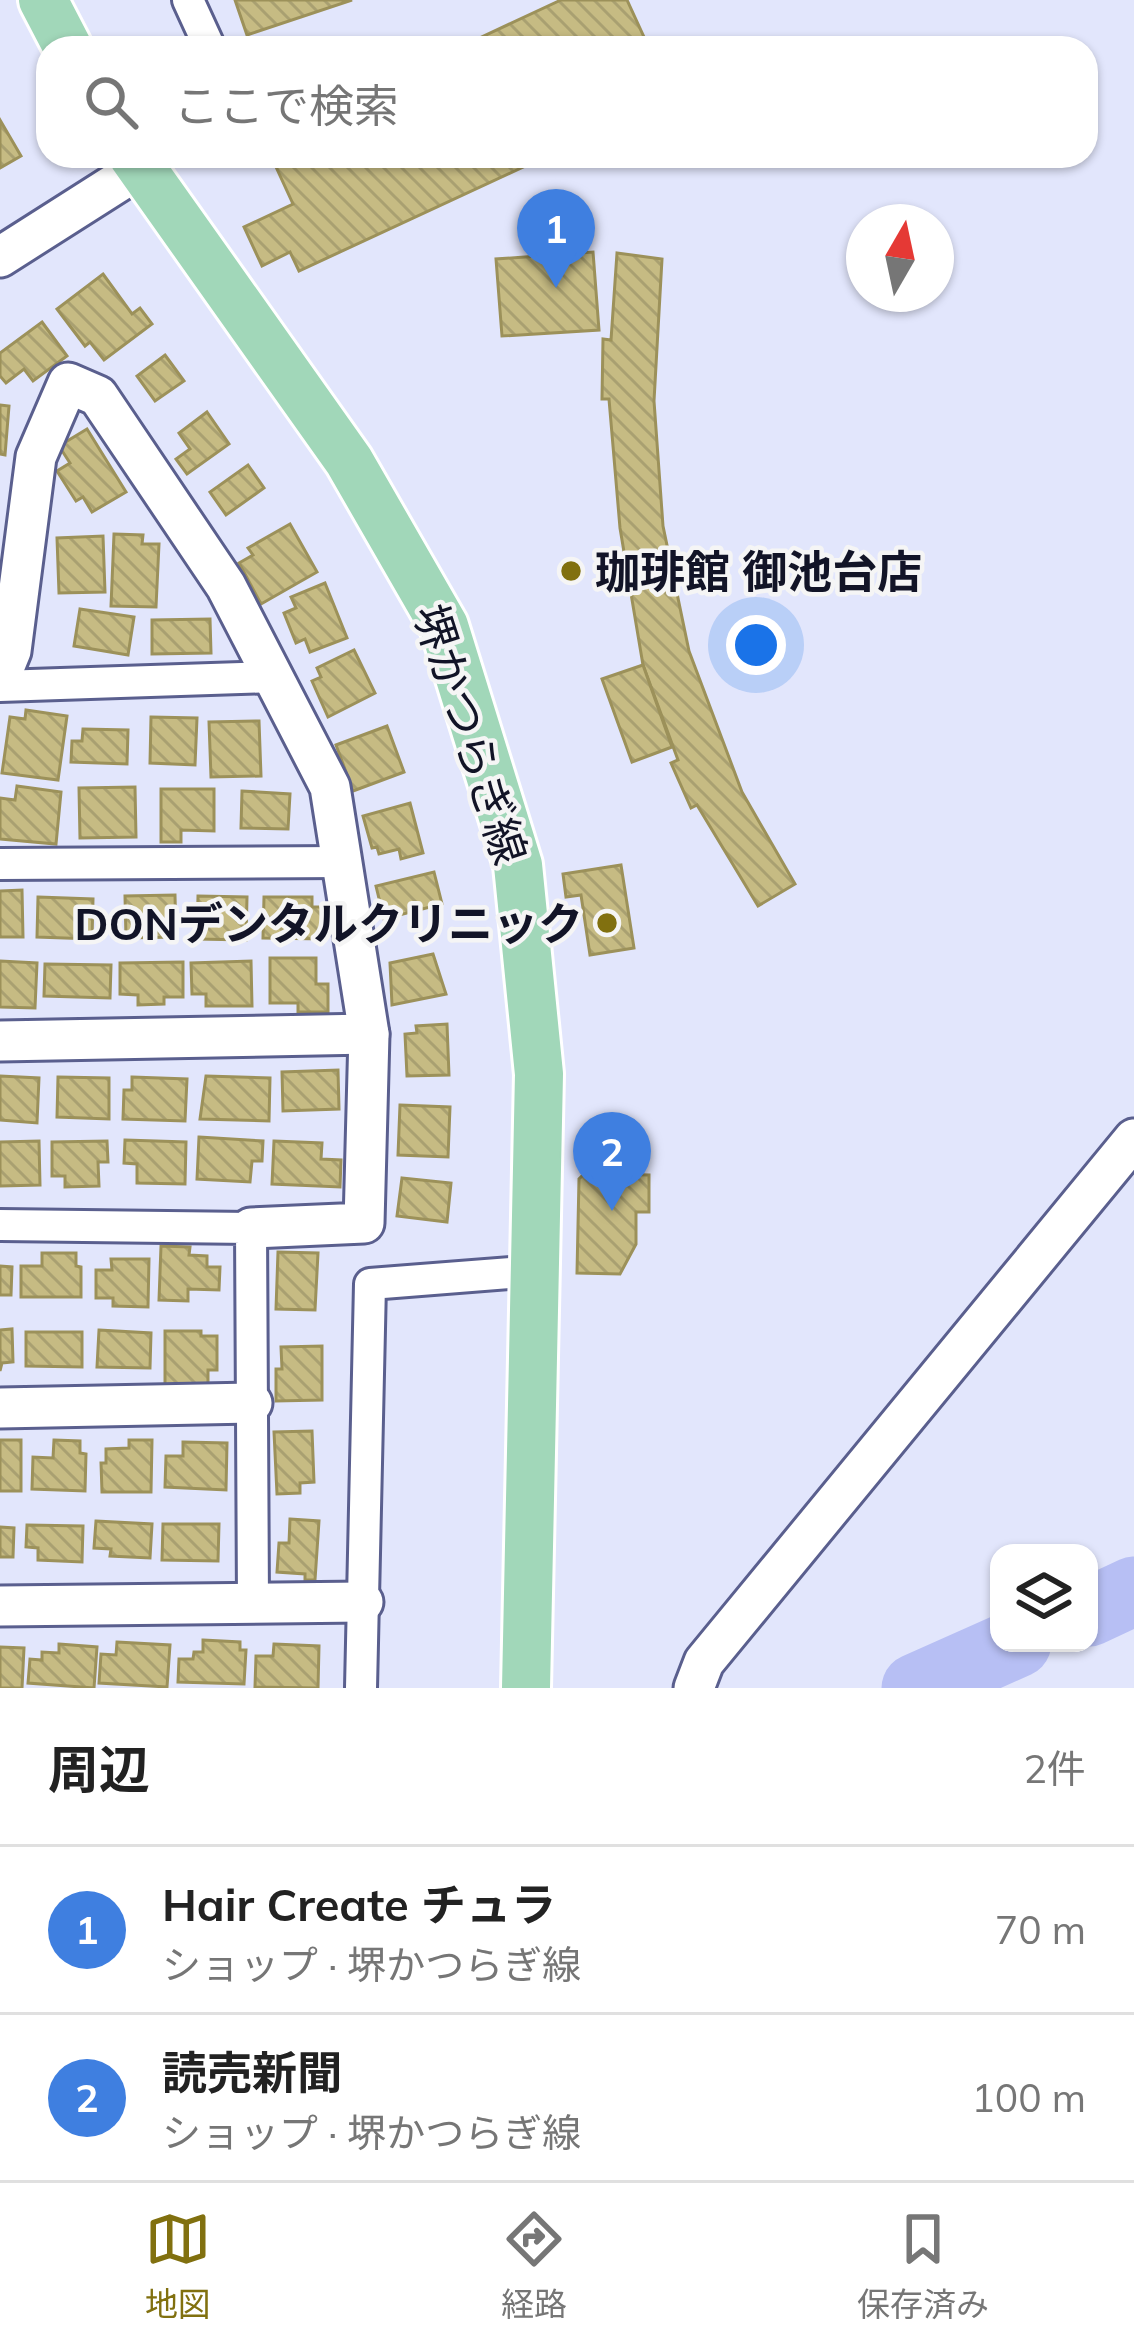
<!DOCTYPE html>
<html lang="ja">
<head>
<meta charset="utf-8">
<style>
	body { margin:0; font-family:Mulish,"Noto Sans JP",sans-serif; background:#f2f2f2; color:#222 }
	.controls { position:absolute; right:36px; bottom:36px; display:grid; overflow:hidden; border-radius:24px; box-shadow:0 3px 9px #0004 }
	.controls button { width:108px; height:108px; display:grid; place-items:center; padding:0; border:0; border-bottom:3px solid #e0e0e0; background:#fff; color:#222; font:60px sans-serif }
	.compass { position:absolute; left:846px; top:204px; width:108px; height:108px; border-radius:50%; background:#fff; box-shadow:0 3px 9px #0004; rotate:9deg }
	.you { position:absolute; left:756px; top:645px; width:42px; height:42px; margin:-30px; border:9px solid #fff; border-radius:50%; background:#1a73e8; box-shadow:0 0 0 18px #1a73e833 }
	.badge { display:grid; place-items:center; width:78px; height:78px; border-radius:50%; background:#81700f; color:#fff; font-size:39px; font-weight:700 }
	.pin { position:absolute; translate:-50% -99px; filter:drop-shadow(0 3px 6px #0008) }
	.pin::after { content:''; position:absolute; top:63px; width:42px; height:36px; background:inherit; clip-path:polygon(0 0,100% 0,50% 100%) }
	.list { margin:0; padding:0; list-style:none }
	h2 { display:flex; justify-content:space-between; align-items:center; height:156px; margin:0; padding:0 48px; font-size:51px }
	h2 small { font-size:39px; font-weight:400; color:#767676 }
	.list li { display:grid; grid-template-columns:78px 1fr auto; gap:36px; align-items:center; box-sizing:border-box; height:168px; padding:0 48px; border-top:3px solid #e0e0e0 }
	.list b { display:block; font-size:45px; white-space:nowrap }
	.list p { margin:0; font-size:39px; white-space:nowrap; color:#767676 }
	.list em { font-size:39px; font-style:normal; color:#767676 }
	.icon { flex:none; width:66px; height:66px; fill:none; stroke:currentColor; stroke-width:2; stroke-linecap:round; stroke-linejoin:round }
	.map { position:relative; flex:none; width:1134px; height:1688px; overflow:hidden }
	.search { position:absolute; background:#fff; box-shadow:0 3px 9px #0004; left:36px; right:36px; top:36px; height:132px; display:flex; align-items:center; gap:30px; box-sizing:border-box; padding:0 42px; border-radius:36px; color:#767676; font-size:45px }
	.sheet { height:492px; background:#fff }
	nav { display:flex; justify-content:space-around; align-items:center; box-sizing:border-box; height:168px; border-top:3px solid #e0e0e0; background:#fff; font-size:33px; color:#767676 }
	nav a { display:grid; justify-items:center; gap:6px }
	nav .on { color:#81700f }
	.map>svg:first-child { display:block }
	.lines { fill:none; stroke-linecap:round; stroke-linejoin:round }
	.river { stroke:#b7bff4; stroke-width:69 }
	.building { fill:url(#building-back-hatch); stroke:#9c915a; stroke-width:3 }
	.minor-casing { stroke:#5a5f8e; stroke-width:36 }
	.tertiary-casing { stroke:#5a5f8e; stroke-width:45 }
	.primary-casing { stroke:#fff; stroke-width:54 }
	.minor { stroke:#fff; stroke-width:30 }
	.tertiary { stroke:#fff; stroke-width:39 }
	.primary { stroke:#a1d7b9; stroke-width:48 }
	.poi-dot { fill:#81700f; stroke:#f5f5f5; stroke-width:4.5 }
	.labels { text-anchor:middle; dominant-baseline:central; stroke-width:9; stroke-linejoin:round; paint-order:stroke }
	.poi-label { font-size:45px; font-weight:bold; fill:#121427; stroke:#f5f5f5; text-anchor:start }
	.street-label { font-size:45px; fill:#121427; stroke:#f5f5f5 }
</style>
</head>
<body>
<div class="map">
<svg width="1134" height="1688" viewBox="0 0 1134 1688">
	<defs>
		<pattern id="building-back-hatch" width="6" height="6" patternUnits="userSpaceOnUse" patternTransform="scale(3)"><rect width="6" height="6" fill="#c6bb83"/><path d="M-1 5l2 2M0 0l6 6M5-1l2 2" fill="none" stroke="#a9a071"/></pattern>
	</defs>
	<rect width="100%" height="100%" fill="#e2e6fc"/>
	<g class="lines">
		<!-- river -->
		<g class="river">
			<path d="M1089,1612L1134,1591"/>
			<path d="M916,1688L1017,1643"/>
		</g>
	</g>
	<!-- building -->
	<g class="building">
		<path d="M235,0H352L247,35Z"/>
		<path d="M561,0H627L649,48H458Z"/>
		<path d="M0,120L21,156L0,168Z"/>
		<path d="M271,156H547L299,271L290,252L262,266L244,227L293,204Z"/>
		<path d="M593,252L599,330L502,336L496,259Z"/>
		<path d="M617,253L662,259L654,401L663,526L689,651L742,792L795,884L758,906L697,805L691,808L671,763L678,760L643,665L620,528L609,399H602L603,339L611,340Z"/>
		<path d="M103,274L132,314L140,308L152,324L104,360L90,342L85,346L57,309Z"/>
		<path d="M42,322L67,356L33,381L24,369L6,383L0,376V353Z"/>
		<path d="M165,355L184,381L155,401L137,376Z"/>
		<path d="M0,405L9,406L5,455L0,454Z"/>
		<path d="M207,412L229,444L187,474L176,459L190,449L179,433Z"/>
		<path d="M87,429L126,492L92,512L83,497L76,501L57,471L70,463L59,446Z"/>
		<path d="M248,465L264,488L226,515L210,492Z"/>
		<path d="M290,524L317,572L261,604L239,563L253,555L248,548Z"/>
		<path d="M114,534L143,535L142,544H159L156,607L111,606Z"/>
		<path d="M103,536L105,592L59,593L57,538Z"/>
		<path d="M325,583L347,638L310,652L305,639L296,643L284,613L296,608L291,597Z"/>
		<path d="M80,609L134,617L128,655L74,646Z"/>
		<path d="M210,619L211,653L152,654V620Z"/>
		<path d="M354,650L375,693L328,717L312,681L321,677L317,668Z"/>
		<path d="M643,665L672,747L632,762L602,679Z"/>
		<path d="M26,710L67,716L58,780L2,773L10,717L25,719Z"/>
		<path d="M151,717L197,718L195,765L150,763Z"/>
		<path d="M259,721L261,776L211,777L209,722Z"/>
		<path d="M387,726L404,772L353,791L336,745Z"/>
		<path d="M83,729L128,730L127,764L71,762L72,741H82Z"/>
		<path d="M17,786L61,792L56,844L0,839V798L15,800Z"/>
		<path d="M135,787L136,837L80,838L79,788Z"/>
		<path d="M161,789H214V831L181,830V842H161Z"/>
		<path d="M242,791L290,794L288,829L241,828Z"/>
		<path d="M410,803L423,853L401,859L399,849L379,854L377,847L372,848L363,816Z"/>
		<path d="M621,865L634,948L590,955L581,895L566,897L563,874Z"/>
		<path d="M434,872L442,904L384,919L376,886Z"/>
		<path d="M22,890L23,937H0V891Z"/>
		<path d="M175,895L176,937L126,938L125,896Z"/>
		<path d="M198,896L247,897L246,940L197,939Z"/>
		<path d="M38,897L93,899L92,939L37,937Z"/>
		<path d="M264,897H312V907H325L324,939L263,938Z"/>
		<path d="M433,954L446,994L392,1005L390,963Z"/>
		<path d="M270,958H316V984H328V1012H298V1003H270Z"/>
		<path d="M0,961L37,963L35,1008L0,1007Z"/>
		<path d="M251,961L252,1006H206V994H192L191,963Z"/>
		<path d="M183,962V997H164V1004L138,1005V995L120,994V963Z"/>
		<path d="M45,964L111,965L110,998L44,996Z"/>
		<path d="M447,1024L449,1075L407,1076L405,1034L417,1033L416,1026Z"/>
		<path d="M338,1070L339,1109L283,1111L282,1072Z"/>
		<path d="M0,1076L39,1078L37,1123L0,1120Z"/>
		<path d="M206,1076L270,1078L269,1121L200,1119Z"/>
		<path d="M58,1077L109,1078V1119L57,1117Z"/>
		<path d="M132,1077L187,1079L185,1121L123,1119L124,1090H132Z"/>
		<path d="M400,1105L450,1107L448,1157L398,1155Z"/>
		<path d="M199,1137L263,1141L262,1161H252L250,1182L197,1179Z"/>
		<path d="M125,1140L186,1142L185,1184L137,1183V1164L124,1163Z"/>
		<path d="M39,1141L40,1185L0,1186V1142Z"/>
		<path d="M107,1141L108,1162H98L99,1186L65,1187V1176H52V1142Z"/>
		<path d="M274,1141L322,1143L321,1159L341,1160L340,1187L272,1184Z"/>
		<path d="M591,1167H603V1174L649,1175V1212H636V1244L620,1274L577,1273L579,1179Z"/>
		<path d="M402,1178L451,1183L447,1222L397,1216Z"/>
		<path d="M161,1246L190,1247L189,1255L207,1256V1267H220L219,1290L188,1289V1301L159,1300Z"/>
		<path d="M278,1252L318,1253L315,1310L276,1309Z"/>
		<path d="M42,1253H76V1266L81,1267V1297H21V1266H42Z"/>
		<path d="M111,1259H149L148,1307L113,1306V1298H96V1270H112Z"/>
		<path d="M0,1266L12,1267L11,1295H0Z"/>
		<path d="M12,1329L13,1362L2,1363L0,1371V1330Z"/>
		<path d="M99,1330L151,1333L150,1368L97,1367Z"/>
		<path d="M165,1331H201V1336H217V1370H208V1385L165,1386Z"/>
		<path d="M26,1332H82V1367L26,1366Z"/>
		<path d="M322,1346V1400L276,1401V1369H282L281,1347Z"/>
		<path d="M312,1431L314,1482L300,1483V1493L277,1494L274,1432Z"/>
		<rect x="0" y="1440" width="21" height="51"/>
		<path d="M54,1440L80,1441V1453L86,1454L85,1491L32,1489L33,1457L53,1458Z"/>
		<path d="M129,1440H152L151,1492H102L101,1463H106V1449L129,1448Z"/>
		<path d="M183,1442L227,1443L226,1490L165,1487L166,1456H183Z"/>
		<path d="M290,1519L319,1521L315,1580H305V1574L277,1572L279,1543H289Z"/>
		<path d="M96,1521L152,1524L150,1558L110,1556L111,1549L94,1548Z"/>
		<path d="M163,1524H219L218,1561L162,1560Z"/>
		<path d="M27,1525L83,1526L82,1562L38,1560V1548L26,1547Z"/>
		<path d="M0,1527L14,1528L13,1557H0Z"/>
		<path d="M203,1640L240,1642V1650H246L244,1684L178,1682L179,1659H193L194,1652H203Z"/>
		<path d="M117,1642L170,1645L167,1687L99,1683L101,1654L116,1655Z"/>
		<path d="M59,1644L97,1647L94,1688L28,1683L30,1659L42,1660V1652L59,1653Z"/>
		<path d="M274,1644L319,1646L318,1688L255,1687L256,1656H273Z"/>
		<path d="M0,1647L24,1648L22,1688H0Z"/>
	</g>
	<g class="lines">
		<defs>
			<g id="minor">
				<path d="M188,0L210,48"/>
				<path d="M0,686L273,677"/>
				<path d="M0,864L342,862"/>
				<path d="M0,1225L251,1228L253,1603"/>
				<path d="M361,1688L370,1284L535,1271"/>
			</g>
			<g id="tertiary">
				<path d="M0,257L140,168"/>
				<path d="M0,678L11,651L36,457L68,383L98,396L226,586L330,787L369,1034L364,1223L251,1228"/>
				<path d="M0,1041L369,1034"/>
				<path d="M0,1408L252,1403"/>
				<path d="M0,1606L363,1602"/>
				<path d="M694,1688L704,1662L1134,1139"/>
			</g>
			<g id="primary">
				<path d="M43,0L68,48"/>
				<path d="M133,156L349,461L444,626L518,865L539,1074L526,1688"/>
			</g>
		</defs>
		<!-- minor casing -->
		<use href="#minor" class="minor-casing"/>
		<!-- tertiary casing -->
		<use href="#tertiary" class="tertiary-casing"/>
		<!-- primary casing -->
		<use href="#primary" class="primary-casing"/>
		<!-- minor -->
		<use href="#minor" class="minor"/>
		<!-- tertiary -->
		<use href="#tertiary" class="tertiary"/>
		<!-- primary -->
		<use href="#primary" class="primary"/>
	</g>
	<!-- markers -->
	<g class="poi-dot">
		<circle cx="571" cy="571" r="12"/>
		<circle cx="607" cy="923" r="12"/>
	</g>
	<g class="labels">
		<!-- poi labels -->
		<g class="poi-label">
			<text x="595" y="571">珈琲館 御池台店</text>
			<text x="583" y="923" text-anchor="end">DONデンタルクリニック</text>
		</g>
		<!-- street labels -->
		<g class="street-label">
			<text transform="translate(471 734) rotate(72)">堺かつらぎ線</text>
		</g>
	</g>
</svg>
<div class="controls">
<button><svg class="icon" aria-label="layers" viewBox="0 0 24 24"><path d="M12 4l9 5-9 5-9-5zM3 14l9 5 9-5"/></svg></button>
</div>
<svg class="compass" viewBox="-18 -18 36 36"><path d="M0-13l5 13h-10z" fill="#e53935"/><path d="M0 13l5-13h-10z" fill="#767676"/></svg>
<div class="you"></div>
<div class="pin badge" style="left:556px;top:288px;background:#3f7fe0">1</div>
<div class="pin badge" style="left:612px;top:1211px;background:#3f7fe0">2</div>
<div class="search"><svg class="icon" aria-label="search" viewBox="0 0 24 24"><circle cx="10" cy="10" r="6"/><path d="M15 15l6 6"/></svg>ここで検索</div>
</div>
<section class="sheet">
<h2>周辺<small>2件</small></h2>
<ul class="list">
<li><span class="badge" style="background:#3f7fe0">1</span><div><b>Hair Create チュラ</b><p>ショップ · 堺かつらぎ線</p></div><em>70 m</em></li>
<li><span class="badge" style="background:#3f7fe0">2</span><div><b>読売新聞</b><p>ショップ · 堺かつらぎ線</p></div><em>100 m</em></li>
</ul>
</section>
<nav>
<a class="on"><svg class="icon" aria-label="map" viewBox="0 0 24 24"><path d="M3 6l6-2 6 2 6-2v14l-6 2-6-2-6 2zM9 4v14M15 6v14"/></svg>地図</a>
<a><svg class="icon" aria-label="directions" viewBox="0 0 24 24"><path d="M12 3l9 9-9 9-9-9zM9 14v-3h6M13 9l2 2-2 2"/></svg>経路</a>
<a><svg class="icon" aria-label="saved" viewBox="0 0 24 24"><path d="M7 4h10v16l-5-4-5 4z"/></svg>保存済み</a>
</nav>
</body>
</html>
